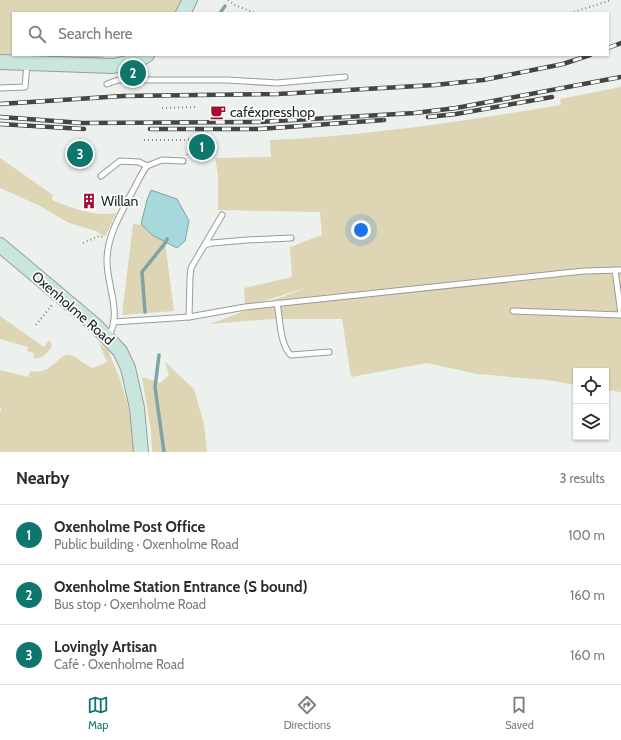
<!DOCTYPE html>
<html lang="en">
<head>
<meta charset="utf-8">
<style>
	body { margin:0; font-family:Cabin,sans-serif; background:#f7f7f7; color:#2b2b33 }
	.controls { position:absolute; right:12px; bottom:12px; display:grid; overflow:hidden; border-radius:0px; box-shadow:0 1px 3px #0004 }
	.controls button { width:36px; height:36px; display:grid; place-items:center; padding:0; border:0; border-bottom:1px solid #e1e1e2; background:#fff; color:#2b2b33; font:20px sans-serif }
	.you { position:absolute; left:361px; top:230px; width:14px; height:14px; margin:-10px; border:3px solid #fff; border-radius:50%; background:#1a73e8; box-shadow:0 0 0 6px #1a73e833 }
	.badge { display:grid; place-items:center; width:26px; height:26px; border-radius:50%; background:#0f766e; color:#fff; font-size:13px; font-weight:700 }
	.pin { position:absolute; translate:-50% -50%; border:2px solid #fff; box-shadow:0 1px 4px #0006 }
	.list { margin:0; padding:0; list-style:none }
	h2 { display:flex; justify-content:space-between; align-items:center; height:52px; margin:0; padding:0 16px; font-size:17px }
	h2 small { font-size:13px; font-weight:400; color:#7c7c81 }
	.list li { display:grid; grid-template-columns:26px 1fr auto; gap:12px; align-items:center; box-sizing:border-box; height:60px; padding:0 16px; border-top:1px solid #e1e1e2 }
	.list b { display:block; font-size:15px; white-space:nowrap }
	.list p { margin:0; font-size:13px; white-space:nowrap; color:#7c7c81 }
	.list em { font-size:13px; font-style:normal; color:#7c7c81 }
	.icon { flex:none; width:22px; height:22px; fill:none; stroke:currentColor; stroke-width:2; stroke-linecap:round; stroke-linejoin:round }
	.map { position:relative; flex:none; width:621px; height:452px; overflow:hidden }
	.search { position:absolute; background:#fff; box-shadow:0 1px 3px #0004; left:12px; right:12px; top:12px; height:44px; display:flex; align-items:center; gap:10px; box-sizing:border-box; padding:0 14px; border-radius:0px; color:#7c7c81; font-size:15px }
	.sheet { height:232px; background:#fff }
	nav { display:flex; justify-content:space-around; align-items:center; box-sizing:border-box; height:56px; border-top:1px solid #e1e1e2; background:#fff; font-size:11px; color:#7c7c81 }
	nav a { display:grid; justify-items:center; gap:2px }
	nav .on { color:#0f766e }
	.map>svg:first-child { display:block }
	.green { fill:#ddd5b4 }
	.water { fill:#a7d8db; stroke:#80a3a5 }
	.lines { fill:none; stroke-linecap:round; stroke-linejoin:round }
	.stream { stroke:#80a3a5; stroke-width:3.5 }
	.service-casing { stroke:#9a9d9a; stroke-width:7 }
	.secondary-casing { stroke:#9a9d9a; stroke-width:16 }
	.path { stroke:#858886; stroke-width:2; stroke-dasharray:1 3; stroke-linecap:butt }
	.service { stroke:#fff; stroke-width:5 }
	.secondary { stroke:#c8e6de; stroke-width:14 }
	.rail-casing { stroke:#444544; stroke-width:4.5 }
	.rail { stroke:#fbfffb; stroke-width:3; stroke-dasharray:9; stroke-linecap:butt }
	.labels { text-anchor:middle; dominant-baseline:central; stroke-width:3.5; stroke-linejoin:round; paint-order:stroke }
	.poi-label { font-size:14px; fill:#262726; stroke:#fbfffb; text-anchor:start }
	.street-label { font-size:14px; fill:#262726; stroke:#fbfffb }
</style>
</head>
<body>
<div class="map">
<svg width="621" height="452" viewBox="0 0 621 452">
	<rect width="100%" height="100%" fill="#edf1ee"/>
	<!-- green -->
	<g class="green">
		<path d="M0,0H187L179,13H13V55H106L100,59L0,55Z"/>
		<path d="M621,87V392L606,390V371H576V385L547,380L477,374L427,363L351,377L342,319H273L210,324L308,287L245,307L244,288L292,277L290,247L322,235L320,212L218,210V175L215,158L271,157L270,140C368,136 464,121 561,105L560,99Z"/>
		<path d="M0,158L53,195L52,200C70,208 97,217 116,213L106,235L105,236L99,234V232L69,223L38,205L0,188Z"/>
		<path d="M133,224L163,227L174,311L122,315Z"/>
		<path d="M0,316L44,347L48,341H50L52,346C47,354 43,359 33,358L34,353L27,351L28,347L0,339Z"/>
		<path d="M99,343L108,350L120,379L128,406L134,438L135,452H0V412L2,409L0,408V370L28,377L30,371C35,372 40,372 45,370C54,367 62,352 71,355C79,358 85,366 93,368L107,362Z"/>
		<path d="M165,362L194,389L204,424L207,452H152L151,431L142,377L160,383L169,375Z"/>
	</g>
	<!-- water -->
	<path class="water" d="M151,190L177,199L189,221L185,241L177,248L152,235L141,224L147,200Z"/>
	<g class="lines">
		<!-- stream -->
		<g class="stream">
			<path d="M220,13L225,6"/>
			<path d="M145,312L142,272L166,242L167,239"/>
			<path d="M159,355L155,387L164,452"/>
		</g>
		<defs>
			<g id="service">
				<path d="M107,84L118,80H227L277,83L345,77"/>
				<path d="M0,88L25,87L27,64"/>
				<path d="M101,176L120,161L139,162L147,166"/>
				<path d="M205,245L212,243L247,240L291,238"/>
				<path d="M615,270L621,314"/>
				<path d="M277,303C280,318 280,346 291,355L329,352"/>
				<path d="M513,311L621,315"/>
				<path d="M189,317L190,277L191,268L222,215"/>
				<path d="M114,322L189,317L245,307L584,271L621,270"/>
				<path d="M109,336C122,312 107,287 107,261C107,237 119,217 130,196C136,186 140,175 147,166L162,160L183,161"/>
			</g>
			<g id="secondary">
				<path d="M183,13L190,0"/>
				<path d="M0,62L113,66L136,61L147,55"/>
				<path d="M0,245L95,325L120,351L128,368L137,408L141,452"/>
			</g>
		</defs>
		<!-- service casing -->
		<use href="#service" class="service-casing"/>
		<!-- secondary casing -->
		<use href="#secondary" class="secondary-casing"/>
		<!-- path -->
		<g class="path">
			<path d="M228,0L235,5L255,13"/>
			<path d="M570,13L612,0"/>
			<path d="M162,108L196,107"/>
			<path d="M144,140H189"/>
			<path d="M189,154H195"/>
			<path d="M187,155L189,151V137"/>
			<path d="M83,243L99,236L103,237"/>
			<path d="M36,325L52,305"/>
		</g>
		<!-- service -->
		<use href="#service" class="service"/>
		<!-- secondary -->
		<use href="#secondary" class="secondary"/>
		<defs>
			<g id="rail">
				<path d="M608,48L621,43"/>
				<path d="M0,104L123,96L278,94L435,85L483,80L563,64L590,55"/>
				<path d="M0,117L82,123L259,122L415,113L456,108L621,77"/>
				<path d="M428,117L456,114L552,97"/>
				<path d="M0,124L84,129"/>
				<path d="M150,129H259L384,120"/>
			</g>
		</defs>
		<!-- rail casing -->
		<use href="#rail" class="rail-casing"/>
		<!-- rail -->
		<use href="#rail" class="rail"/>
	</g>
	<!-- icons -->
	<defs>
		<symbol id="cafe-bare" viewBox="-9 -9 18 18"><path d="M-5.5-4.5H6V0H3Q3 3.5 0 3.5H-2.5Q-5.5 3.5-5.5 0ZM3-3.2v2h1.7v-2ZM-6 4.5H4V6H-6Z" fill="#a70d34" stroke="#fbfffb" stroke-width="2.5" paint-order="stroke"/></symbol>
		<symbol id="building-bare" viewBox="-9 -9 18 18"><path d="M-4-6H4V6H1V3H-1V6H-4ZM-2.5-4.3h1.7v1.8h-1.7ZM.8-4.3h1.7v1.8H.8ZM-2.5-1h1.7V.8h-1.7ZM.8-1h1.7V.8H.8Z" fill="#a70d34" stroke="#fbfffb" stroke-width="2.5" paint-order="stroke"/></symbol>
	</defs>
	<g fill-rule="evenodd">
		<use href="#cafe-bare" x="207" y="101" width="22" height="22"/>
		<use href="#building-bare" x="78" y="190" width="22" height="22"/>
	</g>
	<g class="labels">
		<!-- poi labels -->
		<g class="poi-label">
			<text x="230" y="112">caféxpresshop</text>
			<text x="101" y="201">Willan</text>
		</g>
		<!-- street labels -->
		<g class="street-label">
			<text transform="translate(73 308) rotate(41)">Oxenholme Road</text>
		</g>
	</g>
</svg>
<div class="controls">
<button><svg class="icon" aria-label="locate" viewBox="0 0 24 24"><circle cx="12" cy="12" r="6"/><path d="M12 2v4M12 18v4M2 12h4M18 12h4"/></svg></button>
<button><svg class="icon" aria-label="layers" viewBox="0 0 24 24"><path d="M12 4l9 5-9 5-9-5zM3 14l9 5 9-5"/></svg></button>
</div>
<div class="you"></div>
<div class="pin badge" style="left:202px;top:147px">1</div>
<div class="pin badge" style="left:133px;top:73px">2</div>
<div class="pin badge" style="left:80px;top:154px">3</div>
<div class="search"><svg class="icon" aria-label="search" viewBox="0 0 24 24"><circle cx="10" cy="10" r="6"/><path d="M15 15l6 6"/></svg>Search here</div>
</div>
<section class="sheet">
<h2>Nearby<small>3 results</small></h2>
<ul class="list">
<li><span class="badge">1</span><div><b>Oxenholme Post Office</b><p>Public building · Oxenholme Road</p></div><em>100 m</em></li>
<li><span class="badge">2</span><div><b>Oxenholme Station Entrance (S bound)</b><p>Bus stop · Oxenholme Road</p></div><em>160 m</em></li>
<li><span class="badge">3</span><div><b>Lovingly Artisan</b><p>Café · Oxenholme Road</p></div><em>160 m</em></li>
</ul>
</section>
<nav>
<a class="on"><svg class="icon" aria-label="map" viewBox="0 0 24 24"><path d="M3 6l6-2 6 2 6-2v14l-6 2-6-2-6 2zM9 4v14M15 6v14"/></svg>Map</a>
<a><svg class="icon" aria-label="directions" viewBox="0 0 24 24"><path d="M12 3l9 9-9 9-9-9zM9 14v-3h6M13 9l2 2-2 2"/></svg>Directions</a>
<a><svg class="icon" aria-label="saved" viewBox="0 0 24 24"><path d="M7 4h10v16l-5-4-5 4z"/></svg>Saved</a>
</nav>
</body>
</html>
